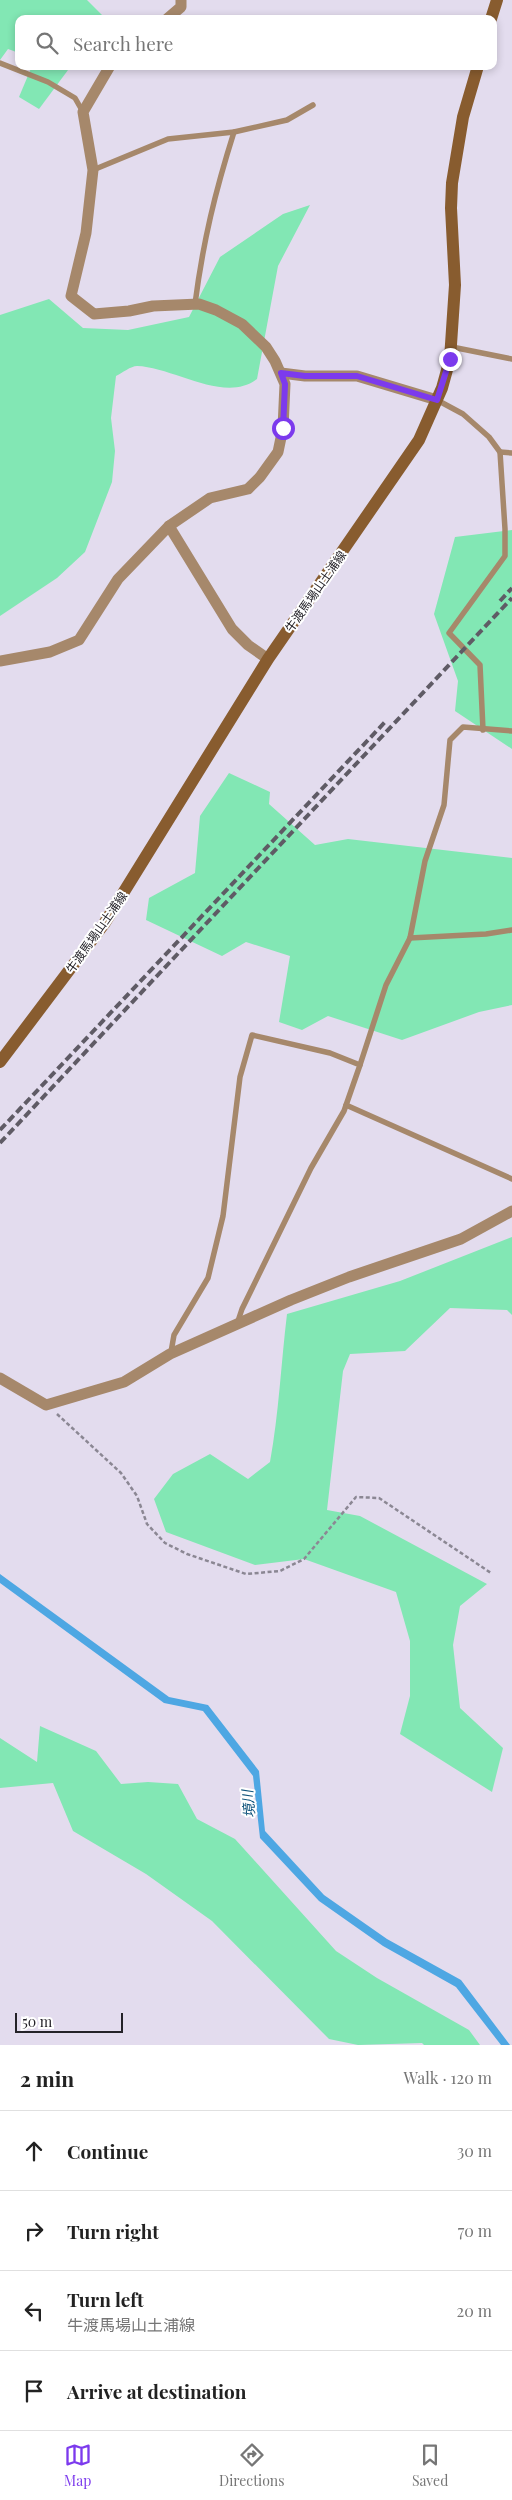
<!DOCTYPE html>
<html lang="en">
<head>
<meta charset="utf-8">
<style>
	body { margin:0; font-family:"Playfair Display","Noto Sans JP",serif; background:#f2f2f2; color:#222 }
	.scale { position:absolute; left:15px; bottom:12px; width:108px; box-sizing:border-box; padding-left:5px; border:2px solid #242228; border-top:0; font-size:14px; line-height:18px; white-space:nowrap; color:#242228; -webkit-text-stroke:4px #fff; paint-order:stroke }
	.stop { position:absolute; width:15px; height:15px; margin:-11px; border:4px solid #7c3aed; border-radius:50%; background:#fff }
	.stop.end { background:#7c3aed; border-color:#fff; box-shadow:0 1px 5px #0008 }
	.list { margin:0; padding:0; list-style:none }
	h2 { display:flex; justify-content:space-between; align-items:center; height:65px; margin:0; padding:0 20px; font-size:21px }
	h2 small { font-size:16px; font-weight:400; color:#767676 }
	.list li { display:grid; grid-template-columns:32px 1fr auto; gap:15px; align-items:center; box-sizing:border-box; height:80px; padding:0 20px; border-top:1px solid #e0e0e0 }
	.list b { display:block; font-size:19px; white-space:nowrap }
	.list p { margin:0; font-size:16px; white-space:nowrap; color:#767676 }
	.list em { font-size:16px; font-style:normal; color:#767676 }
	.icon { flex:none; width:28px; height:28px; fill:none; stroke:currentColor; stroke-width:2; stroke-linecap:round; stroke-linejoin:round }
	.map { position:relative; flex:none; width:512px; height:2045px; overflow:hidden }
	.search { position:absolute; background:#fff; box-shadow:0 2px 8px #0003; left:15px; right:15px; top:15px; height:55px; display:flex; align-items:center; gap:12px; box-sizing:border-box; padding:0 18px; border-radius:10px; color:#767676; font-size:19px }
	.sheet { height:385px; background:#fff }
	nav { display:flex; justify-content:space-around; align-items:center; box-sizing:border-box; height:70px; border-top:1px solid #e0e0e0; background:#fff; font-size:14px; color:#767676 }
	nav a { display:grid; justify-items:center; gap:2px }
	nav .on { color:#7c3aed }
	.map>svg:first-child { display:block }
	.green { fill:#82e7b4 }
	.water { fill:#4ea7e3 }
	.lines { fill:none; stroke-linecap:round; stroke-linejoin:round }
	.path { stroke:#8b8793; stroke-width:2.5; stroke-dasharray:4 2.5; stroke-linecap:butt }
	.service { stroke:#a6886b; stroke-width:5.5 }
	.minor { stroke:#a6886b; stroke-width:11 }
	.secondary { stroke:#885c2f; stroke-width:12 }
	.rail { stroke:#5f5b65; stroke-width:4; stroke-dasharray:8 4; stroke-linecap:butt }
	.route { stroke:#7c3aed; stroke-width:6 }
	.labels { text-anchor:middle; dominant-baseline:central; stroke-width:4; stroke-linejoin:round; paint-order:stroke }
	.street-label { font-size:12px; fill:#242228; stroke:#fff }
	.water-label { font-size:14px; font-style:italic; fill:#11547c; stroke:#fff }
</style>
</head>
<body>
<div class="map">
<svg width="512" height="2045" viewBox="0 0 512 2045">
	<rect width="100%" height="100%" fill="#e3dcee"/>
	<!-- green -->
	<g class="green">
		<path d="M0,0H87L106,19H19V53L8,49L0,60Z"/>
		<path d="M32,66H71L39,109L19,97Z"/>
		<path d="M310,205L278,266L257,379C225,404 173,367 137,366C131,366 122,373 116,376L111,418L115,451L112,482L85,552L57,578L0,616V315L49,299L83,328L128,330L189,317L220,257L283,214Z"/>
		<path d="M512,530V749L455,711L458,681L434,614L455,537Z"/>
		<path d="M229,773L270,792L269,804L315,845L348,839L512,858V1005L479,1012L402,1040L328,1016L302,1030L279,1022L290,956L246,942L222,956L146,920L149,898L195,873L200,816Z"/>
		<path d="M512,1237V1315L507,1310L450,1308L405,1351L350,1354L343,1371L327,1510L360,1516L487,1584L460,1606L453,1645L460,1708L503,1748L492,1792L400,1734L410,1696V1641L396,1592L304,1559L255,1565L166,1532L154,1499L173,1474L210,1454L248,1479L270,1462C279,1413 281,1363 287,1314L400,1281Z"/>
		<path d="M40,1726L96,1751L121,1784L148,1782L178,1784L197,1819L235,1839L336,1951L377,1978L469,2030L480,2045H424L422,2043L358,2045L329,2039L212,1921L146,1874L73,1831L53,1783L0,1788V1738L37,1762Z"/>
	</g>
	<!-- water -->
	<path class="water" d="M0,1574L169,1697L208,1705L259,1771L265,1831L324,1895L387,1939L461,1980L510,2045H501L456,1987L383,1946L319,1901L260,1838L253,1776L203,1711L164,1703L0,1583Z"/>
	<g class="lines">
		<!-- path -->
		<path class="path" d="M57,1414L121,1473L137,1496L147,1524L165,1543L187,1554L246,1574L280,1571L304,1559L356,1497L379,1498L491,1573"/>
		<!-- service -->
		<g class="service">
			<path d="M0,63L48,82L75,98L83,112"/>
			<path d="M93,170L168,139L234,132L287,120L313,105"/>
			<path d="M195,304C203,242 215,192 234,132"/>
			<path d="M452,347L512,359"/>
			<path d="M437,400L463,414L489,437L500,452L505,529V556L449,633L480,665L483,730"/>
			<path d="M500,452L512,453"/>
			<path d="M410,938L486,934L512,930"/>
			<path d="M360,1065L386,985L410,938L425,861L444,805L450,740L463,727L512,731"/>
			<path d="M346,1105L512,1179"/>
			<path d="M171,1352L174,1335L208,1278L223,1216L240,1077L252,1035L330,1053L360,1065L344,1111L311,1168L242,1309L237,1324"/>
		</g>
		<!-- minor -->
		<g class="minor">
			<path d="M167,19L181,7V0"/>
			<path d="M281,373L305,376H357L437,400"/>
			<path d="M169,526L232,629L248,645L268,659"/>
			<path d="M0,661L50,652L79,640L118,579L169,526L210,498L248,489L260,477L278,452L283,428L285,384L275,361L266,347L242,324L216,310L199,304L153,306L129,311L94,314L71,296L86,233L93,170L83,112L110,66"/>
			<path d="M0,1378L46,1405L124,1382L170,1354L291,1300L349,1277L461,1239L512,1211"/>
		</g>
		<!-- secondary -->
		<g class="secondary">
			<path d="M491,19L497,0"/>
			<path d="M0,1062L104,924L268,659L419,440L442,388L450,359L455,285L451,208L452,183L463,117L478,66"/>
		</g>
		<!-- rail -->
		<g class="rail">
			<path d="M500,601L512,588"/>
			<path d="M0,1130L386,721"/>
			<path d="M0,1143L512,598"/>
		</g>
	</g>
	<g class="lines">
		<!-- route -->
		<path class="route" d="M283,428L285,384L281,373L305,376H357L437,400L450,359"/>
	</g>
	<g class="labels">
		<!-- street labels -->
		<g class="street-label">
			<text transform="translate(315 591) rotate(-55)">牛渡馬場山土浦線</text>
			<text transform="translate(96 932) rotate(-55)">牛渡馬場山土浦線</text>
		</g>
		<!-- water labels -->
		<g class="water-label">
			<text transform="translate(248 1804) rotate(-95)">境川</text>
		</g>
	</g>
</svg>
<div class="scale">50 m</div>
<div class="stop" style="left:283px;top:428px"></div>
<div class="stop end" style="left:450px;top:359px"></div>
<div class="search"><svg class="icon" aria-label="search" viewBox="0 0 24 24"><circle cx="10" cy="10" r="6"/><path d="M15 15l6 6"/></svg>Search here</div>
</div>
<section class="sheet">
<h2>2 min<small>Walk · 120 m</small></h2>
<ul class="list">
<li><svg class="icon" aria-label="ahead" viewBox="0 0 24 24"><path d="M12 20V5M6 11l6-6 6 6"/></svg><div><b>Continue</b></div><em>30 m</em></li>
<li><svg class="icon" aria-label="right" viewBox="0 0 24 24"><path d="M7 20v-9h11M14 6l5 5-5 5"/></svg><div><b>Turn right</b></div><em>70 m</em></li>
<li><svg class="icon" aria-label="left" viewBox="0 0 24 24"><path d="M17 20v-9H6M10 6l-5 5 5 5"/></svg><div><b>Turn left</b><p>牛渡馬場山土浦線</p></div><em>20 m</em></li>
<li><svg class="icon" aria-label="arrive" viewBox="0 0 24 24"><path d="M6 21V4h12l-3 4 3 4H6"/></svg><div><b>Arrive at destination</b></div></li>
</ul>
</section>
<nav>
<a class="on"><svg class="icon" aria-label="map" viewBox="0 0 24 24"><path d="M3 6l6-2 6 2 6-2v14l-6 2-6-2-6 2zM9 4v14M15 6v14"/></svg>Map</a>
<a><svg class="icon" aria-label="directions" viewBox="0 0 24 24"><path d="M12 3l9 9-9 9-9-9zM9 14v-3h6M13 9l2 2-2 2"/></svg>Directions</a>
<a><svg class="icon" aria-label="saved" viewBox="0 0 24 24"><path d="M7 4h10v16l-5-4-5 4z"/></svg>Saved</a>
</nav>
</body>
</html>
